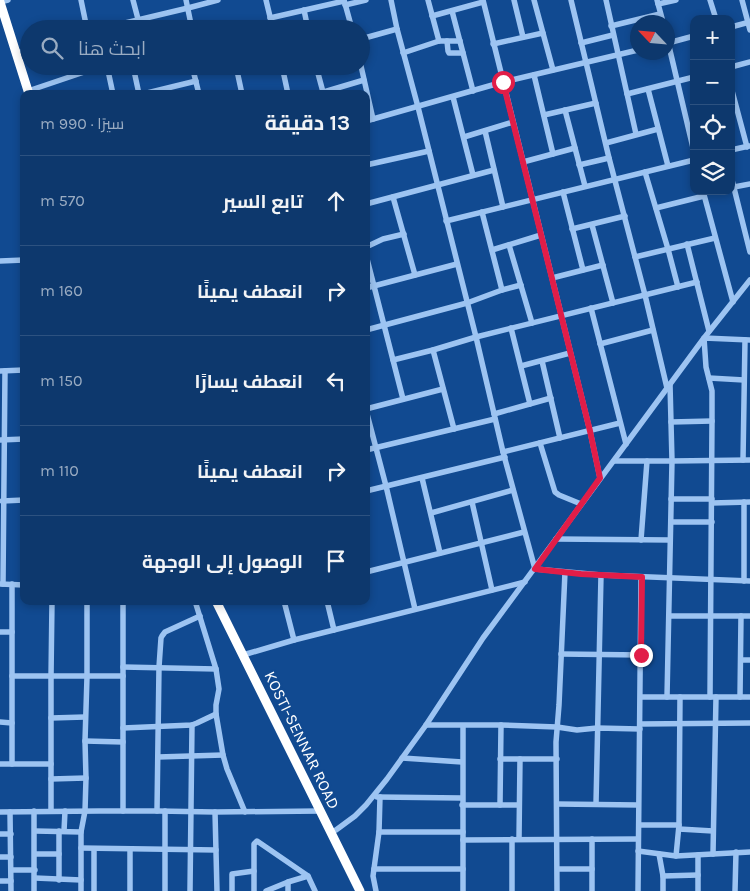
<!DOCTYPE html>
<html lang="ar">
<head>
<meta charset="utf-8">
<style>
	body { margin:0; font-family:Karla,Cairo,sans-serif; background:#163f72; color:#f1f3f6; direction:rtl }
	.controls { position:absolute; right:15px; top:15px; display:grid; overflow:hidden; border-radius:10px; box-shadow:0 2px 8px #0003 }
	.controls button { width:45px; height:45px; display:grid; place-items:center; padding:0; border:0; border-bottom:1px solid #2d5280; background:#0d386d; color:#f1f3f6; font:25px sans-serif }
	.compass { position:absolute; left:630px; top:15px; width:45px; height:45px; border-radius:50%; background:#0d386d; box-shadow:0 2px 8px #0003; rotate:296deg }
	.stop { position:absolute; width:15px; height:15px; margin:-11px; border:4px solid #e11d48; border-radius:50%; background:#fff }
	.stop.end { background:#e11d48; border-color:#fff; box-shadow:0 1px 5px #0008 }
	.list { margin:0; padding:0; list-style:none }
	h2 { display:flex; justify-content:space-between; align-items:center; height:65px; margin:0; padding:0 20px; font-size:21px }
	h2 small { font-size:16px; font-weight:400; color:#9aacc2 }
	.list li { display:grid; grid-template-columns:32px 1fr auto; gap:15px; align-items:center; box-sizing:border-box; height:90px; padding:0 20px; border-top:1px solid #2d5280 }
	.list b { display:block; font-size:19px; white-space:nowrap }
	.list em { font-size:16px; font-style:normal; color:#9aacc2 }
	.icon { flex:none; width:28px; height:28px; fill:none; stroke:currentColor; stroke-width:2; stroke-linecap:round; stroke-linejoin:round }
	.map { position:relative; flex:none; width:750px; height:891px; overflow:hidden; direction:ltr }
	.search { position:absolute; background:#0d386d; box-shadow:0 2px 8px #0003; left:20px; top:20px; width:350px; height:55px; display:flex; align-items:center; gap:12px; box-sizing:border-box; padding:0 18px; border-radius:28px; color:#9aacc2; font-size:19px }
	.panel { position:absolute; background:#0d386d; box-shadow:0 2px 8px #0003; left:20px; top:90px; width:350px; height:515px; border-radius:10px; direction:rtl }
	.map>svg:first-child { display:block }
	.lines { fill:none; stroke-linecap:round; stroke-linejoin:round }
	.minor { stroke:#9dc4f2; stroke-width:5.5 }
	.highway { stroke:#fff; stroke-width:9 }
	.route { stroke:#e11d48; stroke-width:6 }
	.labels { text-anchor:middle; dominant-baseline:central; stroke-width:4.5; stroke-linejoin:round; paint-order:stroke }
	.street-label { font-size:16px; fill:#fff; stroke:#114a91 }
</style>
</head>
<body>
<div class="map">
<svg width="750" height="891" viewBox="0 0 750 891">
	<rect width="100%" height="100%" fill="#114a91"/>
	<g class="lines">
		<!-- minor -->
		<g class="minor">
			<path d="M81,0L87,29"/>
			<path d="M133,0L138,19"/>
			<path d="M186,0L192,29"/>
			<path d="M266,0L273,29"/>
			<path d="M344,0L352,29"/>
			<path d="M391,0L397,29L418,107L476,337L503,452L535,569L601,575L750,581"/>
			<path d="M428,0L439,41"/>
			<path d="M483,0L590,431L600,478"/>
			<path d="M514,0L523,37"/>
			<path d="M534,0L553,70"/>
			<path d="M571,0L609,158L645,295L667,388"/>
			<path d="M606,0L636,134"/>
			<path d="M657,0L663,22"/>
			<path d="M710,0L716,19"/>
			<path d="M742,0L750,30"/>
			<path d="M0,2L8,0"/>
			<path d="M658,4L676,0"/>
			<path d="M345,5L366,0"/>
			<path d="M304,10L308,29"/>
			<path d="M452,11L473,91"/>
			<path d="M432,16L483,2"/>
			<path d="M270,18L344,1"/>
			<path d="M611,26L660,14"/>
			<path d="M731,27L750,22"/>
			<path d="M100,29L188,8L218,0"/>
			<path d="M249,29L271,23"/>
			<path d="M361,39L397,29"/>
			<path d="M447,41L448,51L449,53H463"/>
			<path d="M668,42L694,152"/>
			<path d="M581,43L613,35"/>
			<path d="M668,43L694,36"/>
			<path d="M493,44L543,33"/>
			<path d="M16,53L29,50"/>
			<path d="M403,53L439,41H460"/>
			<path d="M107,66L113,94"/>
			<path d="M133,66L139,94"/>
			<path d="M192,66L199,94"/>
			<path d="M236,66L242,94"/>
			<path d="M282,66L288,94"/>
			<path d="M316,66L323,92"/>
			<path d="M361,66L373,119"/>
			<path d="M731,67L750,62"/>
			<path d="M534,75L553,154"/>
			<path d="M731,87L747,147"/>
			<path d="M648,89L668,166"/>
			<path d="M28,91L102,66"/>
			<path d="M143,94L196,81"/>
			<path d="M317,94L364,80"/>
			<path d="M627,94L694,77"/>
			<path d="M453,97L473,175"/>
			<path d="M565,110L585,186"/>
			<path d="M544,115L596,103"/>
			<path d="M366,121L503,82L638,50"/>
			<path d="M485,131L503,207"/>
			<path d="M464,137L513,122"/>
			<path d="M606,143L658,129"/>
			<path d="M731,150L749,146"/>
			<path d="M523,162L575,148"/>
			<path d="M366,165L429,151"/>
			<path d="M579,165L609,158"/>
			<path d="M645,172L668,249L678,287"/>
			<path d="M731,176L750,252"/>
			<path d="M734,187L750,184"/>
			<path d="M703,191L733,302"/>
			<path d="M563,192L583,270"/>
			<path d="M393,197L415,275"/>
			<path d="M366,204L494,170"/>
			<path d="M656,208L704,196"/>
			<path d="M482,212L502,290"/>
			<path d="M446,221L694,160"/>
			<path d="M592,225L613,303"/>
			<path d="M572,229L625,216"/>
			<path d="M687,244L709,331"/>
			<path d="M509,245L532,323"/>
			<path d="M366,247L383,239L404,234"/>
			<path d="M492,250L541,235"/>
			<path d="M366,255L403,399"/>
			<path d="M635,257L715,238"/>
			<path d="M0,261L24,260"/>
			<path d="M552,278L603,265"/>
			<path d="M366,288L457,264"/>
			<path d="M591,308L626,444"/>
			<path d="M511,328L530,404"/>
			<path d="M366,330L467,303L502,290L521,285"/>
			<path d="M600,344L653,330"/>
			<path d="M433,350L454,429"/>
			<path d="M393,360L433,350L476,337L697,282"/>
			<path d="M542,361L560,438"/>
			<path d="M521,366L570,353"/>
			<path d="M0,371L24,370"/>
			<path d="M709,378L744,380"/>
			<path d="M366,409L443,389"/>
			<path d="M366,410L386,486L415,609"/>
			<path d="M494,414L551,398"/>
			<path d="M671,422L712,421"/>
			<path d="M0,440L24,439"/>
			<path d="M540,443L555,492L559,495L581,504"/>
			<path d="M366,450L495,419"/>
			<path d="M503,452L620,423"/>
			<path d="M743,460L745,340"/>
			<path d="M614,461H672L750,460"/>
			<path d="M422,478L440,553"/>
			<path d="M366,491L505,457"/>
			<path d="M671,499H712"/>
			<path d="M2,501L24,500"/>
			<path d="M472,502L492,590"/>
			<path d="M712,503L750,502"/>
			<path d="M431,513L513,490"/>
			<path d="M671,522H712"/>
			<path d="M556,539L670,540"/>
			<path d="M641,540L647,461"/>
			<path d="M366,572L524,532"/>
			<path d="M744,581V502"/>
			<path d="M0,584L24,585"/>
			<path d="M3,584L5,371"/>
			<path d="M12,584V764H51"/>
			<path d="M195,601L216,669L219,689L216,705V714L223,755L227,769L245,812"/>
			<path d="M284,601L294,640"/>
			<path d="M327,601L334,630"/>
			<path d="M669,616H750"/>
			<path d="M0,632H12"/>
			<path d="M561,654L641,655"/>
			<path d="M243,655L294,640L525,582"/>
			<path d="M741,660H750"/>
			<path d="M123,667L216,669"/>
			<path d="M12,676H123"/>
			<path d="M641,697H750"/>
			<path d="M667,697L672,461L670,384"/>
			<path d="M710,697L712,421V391L706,367L704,338L750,340"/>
			<path d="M740,697L741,616"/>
			<path d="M51,718L85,717"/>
			<path d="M0,722L12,723"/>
			<path d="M640,724L750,723"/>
			<path d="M426,725H501L557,727L577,730L597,728L640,729"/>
			<path d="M123,728L192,725L197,723L216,714"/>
			<path d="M85,741L123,742"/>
			<path d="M158,757L223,755"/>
			<path d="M402,758L462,762"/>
			<path d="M500,759H557"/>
			<path d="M0,764H12"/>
			<path d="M51,779L86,778"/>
			<path d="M377,797L462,798"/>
			<path d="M557,804L638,805"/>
			<path d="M596,804L601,575"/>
			<path d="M462,805H519"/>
			<path d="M500,805L501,725"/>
			<path d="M51,811V677L52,601"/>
			<path d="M123,811V601"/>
			<path d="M157,811L159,667L161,638L162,636L165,632L200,616"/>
			<path d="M0,812L99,811H157L215,812L320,811"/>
			<path d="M10,812L11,891"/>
			<path d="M215,812L217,891"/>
			<path d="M639,825H679"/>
			<path d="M679,829L713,831"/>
			<path d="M35,831L81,832"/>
			<path d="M59,831V880"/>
			<path d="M64,831L65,811"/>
			<path d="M331,832L336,830L355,816L366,805L387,779L426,725L483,638L704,338L750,280"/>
			<path d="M379,832H463"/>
			<path d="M0,834H11"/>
			<path d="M512,839V891"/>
			<path d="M519,839L520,759"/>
			<path d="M592,839V891"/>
			<path d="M463,840L638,839"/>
			<path d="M81,848L216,850"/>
			<path d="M130,850V891"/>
			<path d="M638,851L676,856L750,852"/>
			<path d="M35,854H59"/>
			<path d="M659,854L663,876V891"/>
			<path d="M713,854L716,697"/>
			<path d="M698,855V891"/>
			<path d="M676,856L679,825L680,697"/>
			<path d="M0,857H11"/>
			<path d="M374,869H463"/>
			<path d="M558,869H592"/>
			<path d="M11,870H35"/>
			<path d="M663,876L698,875"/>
			<path d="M35,878L81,880"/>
			<path d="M0,881H11"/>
			<path d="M288,882V891"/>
			<path d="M34,891V811"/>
			<path d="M81,891V832L85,811L86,778L85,741L87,677V601"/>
			<path d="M94,891V849"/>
			<path d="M165,891V811"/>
			<path d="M190,891L192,725"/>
			<path d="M232,891V874L254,871"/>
			<path d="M254,891V844L257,841L308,876L315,891"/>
			<path d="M266,891L288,882L308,876"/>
			<path d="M376,891L373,876L379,832L380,797"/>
			<path d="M463,891V726"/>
			<path d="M557,891L556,742L559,705L565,572"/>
			<path d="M638,891L641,577"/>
			<path d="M735,891L736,852"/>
		</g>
		<!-- highway -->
		<g class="highway">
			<path d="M0,2L29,94"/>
			<path d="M216,601L360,891"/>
		</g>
	</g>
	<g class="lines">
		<!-- route -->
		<path class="route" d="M503,82L590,431L600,478L535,569L581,574L642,577L641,655"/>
	</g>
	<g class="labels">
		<!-- street labels -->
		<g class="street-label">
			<text transform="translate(302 740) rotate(64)">KOSTI-SENNAR ROAD</text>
		</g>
	</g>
</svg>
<div class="controls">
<button>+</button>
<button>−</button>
<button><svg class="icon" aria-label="locate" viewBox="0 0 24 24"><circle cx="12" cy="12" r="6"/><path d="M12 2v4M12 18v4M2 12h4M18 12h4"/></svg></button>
<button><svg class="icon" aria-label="layers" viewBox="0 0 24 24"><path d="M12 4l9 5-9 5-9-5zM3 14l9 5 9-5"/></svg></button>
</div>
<svg class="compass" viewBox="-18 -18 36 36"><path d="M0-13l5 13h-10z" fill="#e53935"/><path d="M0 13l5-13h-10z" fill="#9aacc2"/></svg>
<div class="stop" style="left:503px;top:82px"></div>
<div class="stop end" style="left:641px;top:655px"></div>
<div class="search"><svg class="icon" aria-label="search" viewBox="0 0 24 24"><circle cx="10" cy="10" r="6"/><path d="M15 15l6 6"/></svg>ابحث هنا</div>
<section class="panel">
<h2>13 دقيقة<small>سيرًا · 990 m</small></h2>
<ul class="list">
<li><svg class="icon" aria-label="ahead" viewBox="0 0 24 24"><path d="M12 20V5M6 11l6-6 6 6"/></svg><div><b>تابع السير</b></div><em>570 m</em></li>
<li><svg class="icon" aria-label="right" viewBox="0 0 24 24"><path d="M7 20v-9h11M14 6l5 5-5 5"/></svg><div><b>انعطف يمينًا</b></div><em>160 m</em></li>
<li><svg class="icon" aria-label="left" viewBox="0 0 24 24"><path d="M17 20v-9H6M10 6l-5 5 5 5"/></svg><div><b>انعطف يسارًا</b></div><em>150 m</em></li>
<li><svg class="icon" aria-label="right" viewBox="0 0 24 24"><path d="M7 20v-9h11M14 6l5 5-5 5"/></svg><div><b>انعطف يمينًا</b></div><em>110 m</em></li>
<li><svg class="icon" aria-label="arrive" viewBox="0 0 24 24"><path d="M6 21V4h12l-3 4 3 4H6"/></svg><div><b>الوصول إلى الوجهة</b></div></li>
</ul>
</section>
</div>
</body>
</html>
